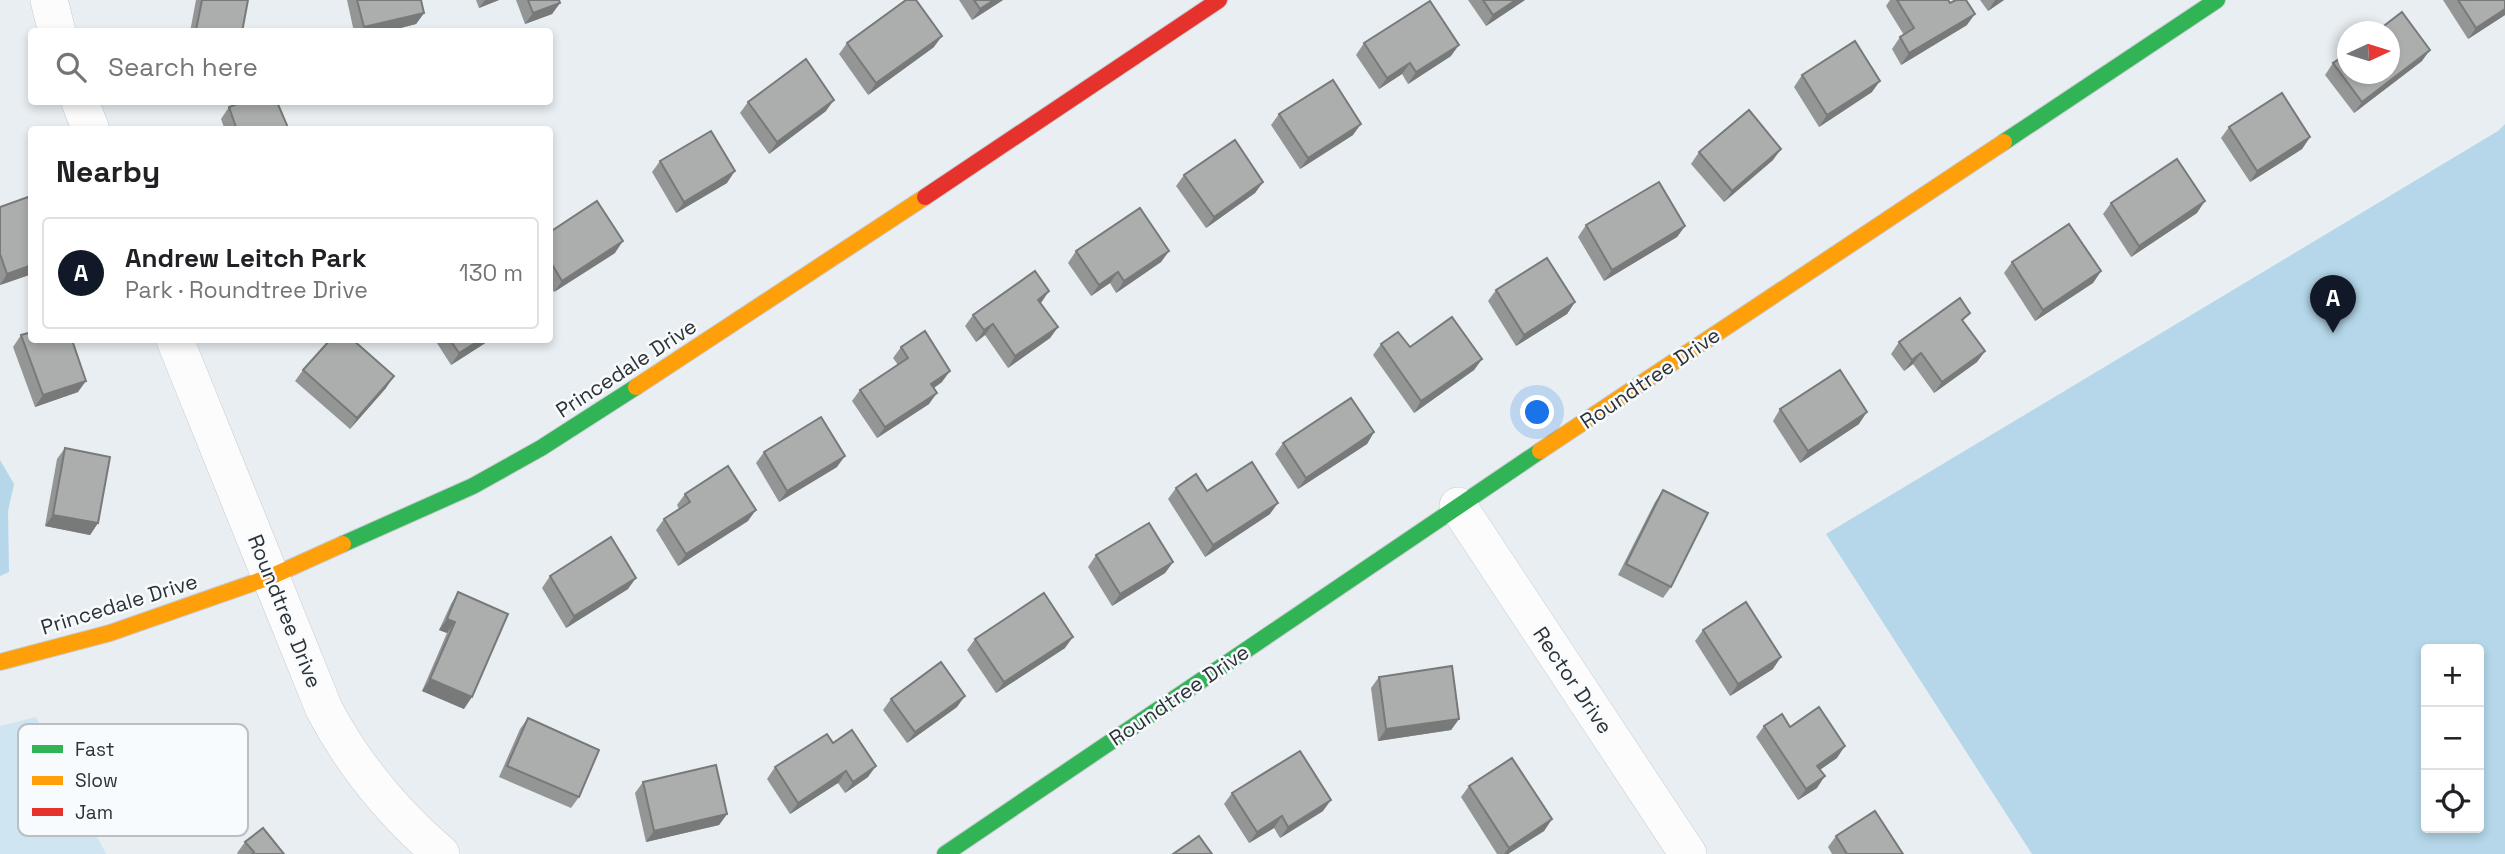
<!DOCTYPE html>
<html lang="en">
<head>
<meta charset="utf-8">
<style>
	body { margin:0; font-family:"Space Grotesk",sans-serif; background:#f2f2f2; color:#202124 }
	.controls { position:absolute; right:21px; bottom:21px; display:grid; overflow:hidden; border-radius:7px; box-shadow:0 4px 10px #0003 }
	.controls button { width:63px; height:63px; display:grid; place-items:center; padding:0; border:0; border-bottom:2px solid #e0e0e0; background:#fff; color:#202124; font:35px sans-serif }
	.compass { position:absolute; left:2337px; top:21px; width:63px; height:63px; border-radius:50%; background:#fff; box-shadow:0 4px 10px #0003; rotate:86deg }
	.you { position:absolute; left:1538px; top:413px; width:24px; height:24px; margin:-18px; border:5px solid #fff; border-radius:50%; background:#1a73e8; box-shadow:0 0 0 10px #1a73e833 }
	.badge { display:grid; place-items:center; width:46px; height:46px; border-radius:50%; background:#111827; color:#fff; font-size:23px; font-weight:700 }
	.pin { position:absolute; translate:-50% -58px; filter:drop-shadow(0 2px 4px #0008) }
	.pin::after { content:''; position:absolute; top:37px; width:24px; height:21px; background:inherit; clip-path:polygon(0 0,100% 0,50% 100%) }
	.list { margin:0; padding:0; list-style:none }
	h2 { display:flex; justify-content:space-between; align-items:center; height:91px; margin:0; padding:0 28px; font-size:30px }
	h2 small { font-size:23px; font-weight:400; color:#757577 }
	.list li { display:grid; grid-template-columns:46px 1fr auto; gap:21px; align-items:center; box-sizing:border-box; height:112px; margin:0 14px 14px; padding:0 14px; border:2px solid #e0e0e0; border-radius:7px }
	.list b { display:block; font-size:26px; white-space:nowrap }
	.list p { margin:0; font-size:23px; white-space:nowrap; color:#757577 }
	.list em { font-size:23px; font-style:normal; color:#757577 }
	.icon { flex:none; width:38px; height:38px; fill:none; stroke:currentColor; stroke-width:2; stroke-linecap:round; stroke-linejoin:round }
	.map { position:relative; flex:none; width:2505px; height:854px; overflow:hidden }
	.search { position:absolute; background:#fff; box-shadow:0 4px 10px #0003; left:28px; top:28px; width:525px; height:77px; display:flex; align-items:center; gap:18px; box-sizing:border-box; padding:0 24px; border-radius:7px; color:#757577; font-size:26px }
	.panel { position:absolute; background:#fff; box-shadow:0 4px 10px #0003; left:28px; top:126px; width:525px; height:217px; border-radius:7px }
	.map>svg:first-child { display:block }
	.green { fill:#cfe5f1 }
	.forest { fill:#b5d7e9; fill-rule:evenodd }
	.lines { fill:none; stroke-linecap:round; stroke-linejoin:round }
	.street-casing { stroke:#c7cbce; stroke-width:38 }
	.fast-casing { stroke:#c7cbce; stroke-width:18 }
	.slow-casing { stroke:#c7cbce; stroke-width:18 }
	.jam-casing { stroke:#c7cbce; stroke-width:18 }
	.street { stroke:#fcfcfd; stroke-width:37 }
	.fast { stroke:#30b455; stroke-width:16 }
	.slow { stroke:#ff9f0a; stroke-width:16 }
	.jam { stroke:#e5322d; stroke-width:16 }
	.wall { fill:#949696 }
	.shaded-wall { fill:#787a7a }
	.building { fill:#acaeae; stroke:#787a7a; stroke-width:2 }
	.labels { text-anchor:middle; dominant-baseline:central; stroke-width:5; stroke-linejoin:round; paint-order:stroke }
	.street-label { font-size:21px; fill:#2f3235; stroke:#f7fbfe }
	.key { fill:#f7fbfe; stroke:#bbbfc2; stroke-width:2 }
	.key-label { font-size:19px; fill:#2f3235 }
</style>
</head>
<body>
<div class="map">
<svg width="2505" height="854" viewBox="0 0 2505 854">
	<rect width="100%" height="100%" fill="#e8eef2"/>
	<!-- green -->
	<path class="green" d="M36,717L106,854H0V726Z"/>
	<!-- forest -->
	<g class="forest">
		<path d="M2505,124V854H2032L1826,534L2498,131ZM2426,649H2479V828H2426Z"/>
		<path d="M0,460L14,484L8,511L9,572L0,576Z"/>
	</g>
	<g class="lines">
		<defs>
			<g id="street">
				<path d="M49,0L57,32"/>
				<path d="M80,102L91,130"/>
				<path d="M175,340L324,709C354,766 392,812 441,854"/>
				<path d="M1458,506L1688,854"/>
			</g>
			<g id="fast">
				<path d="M2004,142L2217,0"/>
				<path d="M343,544L473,486L541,448L636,387"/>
				<path d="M945,854L1540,451"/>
			</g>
			<g id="slow">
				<path d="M636,387L925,197"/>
				<path d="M1540,451L2004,142"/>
				<path d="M0,662L110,633L270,577L343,544"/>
			</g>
			<path id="jam" d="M925,197L1219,0"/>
		</defs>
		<!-- street casing -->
		<use href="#street" class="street-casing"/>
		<!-- fast casing -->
		<use href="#fast" class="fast-casing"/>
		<!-- slow casing -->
		<use href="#slow" class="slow-casing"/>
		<!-- jam casing -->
		<use href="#jam" class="jam-casing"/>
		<!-- street -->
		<use href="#street" class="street"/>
		<!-- fast -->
		<use href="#fast" class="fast"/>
		<!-- slow -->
		<use href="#slow" class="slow"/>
		<!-- jam -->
		<use href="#jam" class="jam"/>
	</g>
	<!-- wall -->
	<g class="wall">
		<path d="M196,0H248L242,32H190Z"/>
		<path d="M347,0H421L424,13L416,24L385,32H354Z"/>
		<path d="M476,0H499L479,8Z"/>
		<path d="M516,0H559L560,3L552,14L525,24Z"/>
		<path d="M959,0H1003L972,20Z"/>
		<path d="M1468,0H1525L1486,26Z"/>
		<path d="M1890,0H1948L1967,25L1901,65L1892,49L1900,37L1904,35L1886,6Z"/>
		<path d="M1980,0H2004L1988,11Z"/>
		<path d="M2443,0H2505V15L2468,39Z"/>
		<path d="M847,43L934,47L868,95L839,54Z"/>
		<path d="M1364,43L1451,56L1408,84L1402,74L1379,89L1356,55Z"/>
		<path d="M2422,61L2354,113L2325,75L2333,63Z"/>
		<path d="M1802,75L1872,92L1819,127L1794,87Z"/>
		<path d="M748,102L826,111L769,154L740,113Z"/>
		<path d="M229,107L289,130H225L221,119Z"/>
		<path d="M1279,114L1353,135L1300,169L1271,125Z"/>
		<path d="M2229,127L2310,137L2302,149L2250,182L2221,138Z"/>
		<path d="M1699,152L1773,160L1724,202L1691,164Z"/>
		<path d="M660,161L727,183L676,213L652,172Z"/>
		<path d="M1184,175L1263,182L1255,193L1206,228L1176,186Z"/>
		<path d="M2111,203L2197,213L2131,257L2103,214Z"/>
		<path d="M0,207L32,274L0,285Z"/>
		<path d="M1586,225L1685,226L1677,237L1604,281L1578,237Z"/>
		<path d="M550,232L615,253L554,292L550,285Z"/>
		<path d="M1076,251H1169L1161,262L1116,293L1110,283L1091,296L1068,263Z"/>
		<path d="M2012,262L2101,271L2093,283L2035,321L2004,273Z"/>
		<path d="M1496,290L1575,302L1567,314L1516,346L1488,301Z"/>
		<path d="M1041,303L1058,327L1050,338L1008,368L985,335L976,342L965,326L973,315Z"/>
		<path d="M1964,322L1985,351L1977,362L1934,393L1913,364L1904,371L1891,354L1899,342Z"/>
		<path d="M21,335L78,392L35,407L13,347Z"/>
		<path d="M435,340H490L451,365Z"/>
		<path d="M1381,344L1410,347L1482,359L1474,370L1414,413L1373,355Z"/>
		<path d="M901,347L942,382L934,388L929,404L877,438L852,401L860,390L898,365L893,358Z"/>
		<path d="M303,370L386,388L350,429L295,381Z"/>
		<path d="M1780,409L1859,424L1800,463L1773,421Z"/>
		<path d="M1374,432L1367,444L1298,489L1275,454L1283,443Z"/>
		<path d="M65,448L98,523L90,535L45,526L57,459Z"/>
		<path d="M764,452L837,467L779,502L756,463Z"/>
		<path d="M1176,488L1207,491L1270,514L1205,557L1168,499Z"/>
		<path d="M1663,490L1671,587L1663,598L1618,575L1655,502Z"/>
		<path d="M685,494L748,521L678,566L656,530L664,519L679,509L677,505Z"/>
		<path d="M1096,555L1173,562L1165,573L1112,606L1088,567Z"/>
		<path d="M550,576L628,589L566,628L542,588Z"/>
		<path d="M458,592L464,709L422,691L447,633L439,630L451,604Z"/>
		<path d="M1703,630L1773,669L1730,696L1695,641Z"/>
		<path d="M975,639L1065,648L996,693L967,650Z"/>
		<path d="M1379,677L1459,719L1451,730L1378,741L1371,688Z"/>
		<path d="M891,699L957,707L907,743L883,710Z"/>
		<path d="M528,718L579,797L571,808L499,777L520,729Z"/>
		<path d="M172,725L213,806L205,818L139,780L164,737Z"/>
		<path d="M1764,726L1790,727L1837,758L1820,770L1817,788L1798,800L1756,737Z"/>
		<path d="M833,743L868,777L845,793L838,783L790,814L767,779L775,767Z"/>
		<path d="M643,782L727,814L719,825L646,842L635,793Z"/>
		<path d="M1469,786L1552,819L1544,831L1508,854H1497L1461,797Z"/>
		<path d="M1232,793L1323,811L1280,838L1274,828L1249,843L1224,804Z"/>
		<path d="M1836,836L1903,854H1832L1828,847Z"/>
		<path d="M245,842L284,854H238L237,853Z"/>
	</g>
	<!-- shaded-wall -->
	<g class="shaded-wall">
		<path d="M485,0H499L479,8Z"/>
		<path d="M994,0H1003L972,20L980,9Z"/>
		<path d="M1516,0H1525L1486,26L1493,15Z"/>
		<path d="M1995,0H2004L1988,11Z"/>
		<path d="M560,3L552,14L525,24L533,13Z"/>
		<path d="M2505,9V15L2468,39L2476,28Z"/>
		<path d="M424,13L416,24L385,32H361L364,27Z"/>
		<path d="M1975,14L1967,25L1901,65L1909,53Z"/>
		<path d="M942,36L934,47L868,95L876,83Z"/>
		<path d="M1459,45L1451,56L1408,84L1416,72Z"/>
		<path d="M2430,50L2422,61L2354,113L2362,102Z"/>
		<path d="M1410,63L1402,74L1379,89L1387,78Z"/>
		<path d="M1880,81L1872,92L1819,127L1827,115Z"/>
		<path d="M834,100L826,111L769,154L777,142Z"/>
		<path d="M1361,124L1353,135L1300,169L1308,158Z"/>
		<path d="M2310,137L2302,149L2250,182L2257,171Z"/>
		<path d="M1781,149L1773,160L1724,202L1732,191Z"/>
		<path d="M735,171L727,183L676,213L684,202Z"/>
		<path d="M1263,182L1255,193L1206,228L1214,217Z"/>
		<path d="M2205,201L2197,213L2131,257L2139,246Z"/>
		<path d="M1685,226L1677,237L1604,281L1612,270Z"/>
		<path d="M623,241L615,253L554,292L562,281Z"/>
		<path d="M1169,251L1161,262L1116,293L1124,281Z"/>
		<path d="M32,265V274L0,285L7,274Z"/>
		<path d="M2101,271L2093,283L2035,321L2043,310Z"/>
		<path d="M1118,272L1110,283L1091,296L1099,285Z"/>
		<path d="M1049,291L1041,303L1030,311L1038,300Z"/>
		<path d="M1575,302L1567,314L1516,346L1524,335Z"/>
		<path d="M993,324L985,335L976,342L984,330Z"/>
		<path d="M1058,327L1050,338L1008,368L1015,356Z"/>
		<path d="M480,340H490L451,365L459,353Z"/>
		<path d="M1985,351L1977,362L1934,393L1942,382Z"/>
		<path d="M1921,353L1913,364L1904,371L1912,360Z"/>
		<path d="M1482,359L1474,370L1414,413L1421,401Z"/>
		<path d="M950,371L942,382L923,395L931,384Z"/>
		<path d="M394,376L386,388L350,429L357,418Z"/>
		<path d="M86,381L78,392L35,407L43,395Z"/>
		<path d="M937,393L929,404L877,438L885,427Z"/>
		<path d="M1867,412L1859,424L1800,463L1808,451Z"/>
		<path d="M1374,432L1367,444L1298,489L1306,478Z"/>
		<path d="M845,456L837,467L779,502L787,491Z"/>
		<path d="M1278,503L1270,514L1205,557L1213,545Z"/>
		<path d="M756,510L748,521L678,566L686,554Z"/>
		<path d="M53,515L98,523L90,535L45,526Z"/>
		<path d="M1173,562L1165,573L1112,606L1120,594Z"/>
		<path d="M636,578L628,589L566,628L574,616Z"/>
		<path d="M447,619L455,622L447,633L439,630Z"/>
		<path d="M1073,637L1065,648L996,693L1004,682Z"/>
		<path d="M1781,657L1773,669L1730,696L1738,684Z"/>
		<path d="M430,679L472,697L464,709L422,691Z"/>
		<path d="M965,696L957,707L907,743L915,732Z"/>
		<path d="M1459,719L1451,730L1378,741L1386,729Z"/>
		<path d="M1845,746L1837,758L1809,777L1817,766Z"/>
		<path d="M876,766L868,777L845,793L853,782Z"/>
		<path d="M846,771L838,783L790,814L798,803Z"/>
		<path d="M1825,776L1817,788L1798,800L1806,789Z"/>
		<path d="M1331,800L1323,811L1280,838L1288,827Z"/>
		<path d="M727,814L719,825L646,842L654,831Z"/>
		<path d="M1282,816L1274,828L1249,843L1257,832Z"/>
		<path d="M1552,819L1544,831L1508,854H1504L1509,848Z"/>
	</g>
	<!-- building -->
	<g class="building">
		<path d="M202,0H248L242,32H202L196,30Z"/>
		<path d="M357,0H421L424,13L364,27Z"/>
		<path d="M528,0H559L560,3L533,13Z"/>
		<path d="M906,0H916L942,36L876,83L847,43Z"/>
		<path d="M974,0H994L980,9Z"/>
		<path d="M1483,0H1516L1493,15Z"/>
		<path d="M1897,0H1948L1950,3L1956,0H1966L1975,14L1909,53L1900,37L1914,28Z"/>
		<path d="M2458,0H2505V9L2476,28Z"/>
		<path d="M1430,1L1459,45L1416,72L1410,63L1387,78L1364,43Z"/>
		<path d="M2402,12L2430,50L2362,102L2333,63L2348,53V74H2390V32H2376Z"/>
		<path d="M1855,41L1880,81L1827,115L1802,75Z"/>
		<path d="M806,59L834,100L777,142L748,102Z"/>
		<path d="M1333,80L1361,124L1308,158L1279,114Z"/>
		<path d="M2282,93L2310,137L2257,171L2229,127Z"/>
		<path d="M242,102H277L289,130H237L229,107Z"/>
		<path d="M1749,110L1781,149L1732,191L1699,152Z"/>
		<path d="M711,131L735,171L684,202L660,161Z"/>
		<path d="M1235,140L1263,182L1214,217L1184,175Z"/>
		<path d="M2177,159L2205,201L2139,246L2111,203Z"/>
		<path d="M1659,182L1685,226L1612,270L1586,225Z"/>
		<path d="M28,197L32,206V265L7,274L0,254V207Z"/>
		<path d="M597,201L623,241L562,281L550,261V232Z"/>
		<path d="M1140,208L1169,251L1124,281L1118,272L1099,285L1076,251Z"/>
		<path d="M2069,224L2101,271L2043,310L2012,262Z"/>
		<path d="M1547,258L1575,302L1524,335L1496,290Z"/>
		<path d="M1035,271L1049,291L1038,300L1058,327L1015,356L993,324L984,330L973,315Z"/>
		<path d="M1960,298L1970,313L1962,320L1985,351L1942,382L1921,353L1912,360L1899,342Z"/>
		<path d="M1452,317L1482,359L1421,401L1381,344L1398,332L1410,347Z"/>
		<path d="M925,331L950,371L931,384L937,393L885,427L860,390L908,358L901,347Z"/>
		<path d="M32,332V340H72L86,381L43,395L21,335Z"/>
		<path d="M330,340H353L394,376L357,418L303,370Z"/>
		<path d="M450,340H480L459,353Z"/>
		<path d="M1840,370L1867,412L1808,451L1780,409Z"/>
		<path d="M1351,398L1374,432L1306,478L1283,443Z"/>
		<path d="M821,417L845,456L787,491L764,452Z"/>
		<path d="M65,448L110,457L98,523L53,515Z"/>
		<path d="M1252,462L1278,503L1213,545L1176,488L1196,474L1207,491Z"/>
		<path d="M728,466L756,510L686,554L664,519L690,502L685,494Z"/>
		<path d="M1663,490L1708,513L1671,587L1626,564Z"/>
		<path d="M1149,523L1173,562L1120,594L1096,555Z"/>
		<path d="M611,537L636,578L574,616L550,576Z"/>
		<path d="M458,592L508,614L472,697L430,679L455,622L447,619Z"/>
		<path d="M1044,593L1073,637L1004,682L975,639Z"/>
		<path d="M1746,602L1781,657L1738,684L1703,630Z"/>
		<path d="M941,662L965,696L915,732L891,699Z"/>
		<path d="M1452,666L1459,719L1386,729L1379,677Z"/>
		<path d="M1819,707L1845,746L1817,766L1825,776L1806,789L1764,726L1782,714L1790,727Z"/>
		<path d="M528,718L599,750L579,797L507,766Z"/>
		<path d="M852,730L876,766L853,782L846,771L798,803L775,767L827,734L833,743Z"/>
		<path d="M1300,751L1331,800L1288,827L1282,816L1257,832L1232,793Z"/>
		<path d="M1512,758L1552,819L1509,848L1469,786Z"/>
		<path d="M716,765L727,814L654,831L643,782Z"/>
		<path d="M1875,811L1903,854H1847L1836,836Z"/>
		<path d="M263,828L284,854H252L254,852L245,842Z"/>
		<path d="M1199,836L1212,854H1173Z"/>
	</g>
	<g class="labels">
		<!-- street labels -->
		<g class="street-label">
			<text transform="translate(626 368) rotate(-33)">Princedale Drive</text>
			<text transform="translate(1650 378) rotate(-34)">Roundtree Drive</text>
			<text transform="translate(119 604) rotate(-17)">Princedale Drive</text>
			<text transform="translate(285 611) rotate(68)">Roundtree Drive</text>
			<text transform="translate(1573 680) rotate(56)">Rector Drive</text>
			<text transform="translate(1179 695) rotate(-34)">Roundtree Drive</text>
		</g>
	</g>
	<!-- legend -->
	<rect x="18" y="724" width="230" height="112" rx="10" class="key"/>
	<rect x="32" y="745" width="31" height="8" fill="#30b455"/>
	<rect x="32" y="776" width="31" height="9" fill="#ff9f0a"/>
	<rect x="32" y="808" width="31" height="8" fill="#e5322d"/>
	<g class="key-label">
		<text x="75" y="756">Fast</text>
		<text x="75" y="787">Slow</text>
		<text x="75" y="819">Jam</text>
	</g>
</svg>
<div class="controls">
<button>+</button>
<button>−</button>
<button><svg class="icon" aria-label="locate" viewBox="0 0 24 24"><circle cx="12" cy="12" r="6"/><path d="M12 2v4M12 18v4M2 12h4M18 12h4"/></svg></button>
</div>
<svg class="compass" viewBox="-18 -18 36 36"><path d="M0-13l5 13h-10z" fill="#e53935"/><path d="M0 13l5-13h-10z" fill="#757577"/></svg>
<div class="you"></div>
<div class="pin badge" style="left:2333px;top:333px">A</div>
<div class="search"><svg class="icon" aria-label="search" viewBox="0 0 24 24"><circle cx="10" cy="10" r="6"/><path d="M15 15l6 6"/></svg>Search here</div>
<section class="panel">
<h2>Nearby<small></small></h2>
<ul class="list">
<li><span class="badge">A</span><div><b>Andrew Leitch Park</b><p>Park · Roundtree Drive</p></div><em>130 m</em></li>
</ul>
</section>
</div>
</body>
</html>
